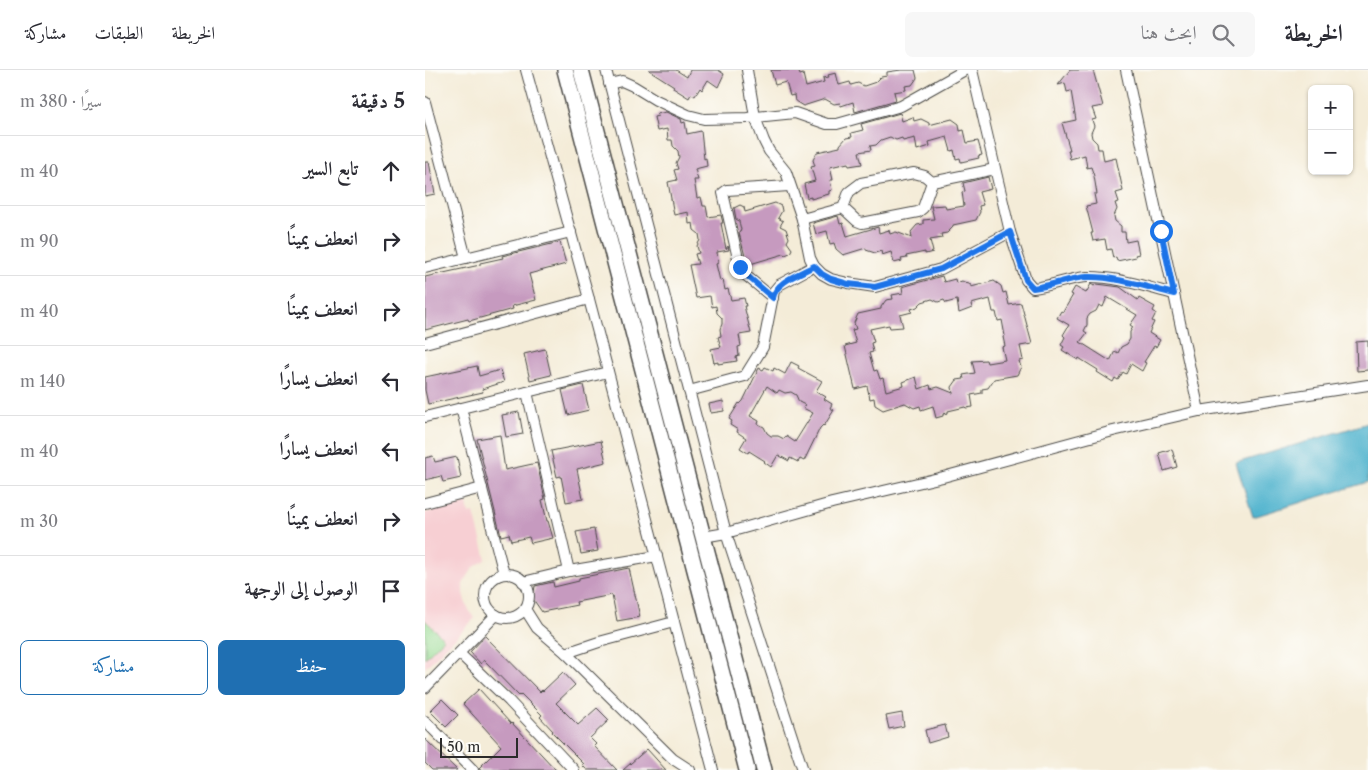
<!DOCTYPE html>
<html lang="ar">
<head>
<meta charset="utf-8">
<style>
	body { margin:0; font-family:"Libre Caslon Text",Amiri,serif; background:#f7f7f7; color:#2b2b33; direction:rtl }
	.controls { position:absolute; right:15px; top:15px; display:grid; overflow:hidden; border-radius:8px; box-shadow:0 1px 4px #0004 }
	.controls button { width:45px; height:45px; display:grid; place-items:center; padding:0; border:0; border-bottom:1px solid #e1e1e2; background:#fff; color:#2b2b33; font:25px sans-serif }
	.scale { position:absolute; left:15px; bottom:12px; width:78px; box-sizing:border-box; padding-left:5px; border:2px solid #2b2b2b; border-top:0; font-size:14px; line-height:18px; white-space:nowrap; color:#2b2b2b; -webkit-text-stroke:4px #fdfcf7; paint-order:stroke }
	.stop { position:absolute; width:15px; height:15px; margin:-11px; border:4px solid #1a73e8; border-radius:50%; background:#fff }
	.stop.end { background:#1a73e8; border-color:#fff; box-shadow:0 1px 5px #0008 }
	.list { margin:0; padding:0; list-style:none }
	h2 { display:flex; justify-content:space-between; align-items:center; height:65px; margin:0; padding:0 20px; font-size:21px }
	h2 small { font-size:16px; font-weight:400; color:#7c7c81 }
	.list li { display:grid; grid-template-columns:32px 1fr auto; gap:15px; align-items:center; box-sizing:border-box; height:70px; padding:0 20px; border-top:1px solid #e1e1e2 }
	.list b { display:block; font-size:19px; white-space:nowrap }
	.list em { font-size:16px; font-style:normal; color:#7c7c81 }
	.actions { display:flex; gap:10px; padding:15px 20px }
	.actions a { flex:1; padding:11px 0; border:1px solid #1f6fb2; border-radius:8px; text-align:center; font-size:18px; color:#1f6fb2 }
	.actions .main { background:#1f6fb2; color:#fff }
	.icon { flex:none; width:28px; height:28px; fill:none; stroke:currentColor; stroke-width:2; stroke-linecap:round; stroke-linejoin:round }
	.map { position:relative; flex:none; width:943px; height:700px; overflow:hidden; direction:ltr }
	header { display:flex; align-items:center; gap:30px; box-sizing:border-box; height:70px; padding:0 25px; background:#fff; border-bottom:1px solid #e1e1e2 }
	header strong { font-size:24px }
	nav { display:flex; gap:28px; margin-inline-start:auto; font-size:18px }
	.search { width:350px; height:45px; background:#f7f7f7; display:flex; align-items:center; gap:12px; box-sizing:border-box; padding:0 18px; border-radius:8px; color:#7c7c81; font-size:19px }
	main { display:flex }
	aside { flex:1; background:#fff }
	.map>svg:first-child { display:block }
	.built { fill:#f7cfd3 }
	.green { fill:#96da93; stroke:#60825f }
	.water { fill:#4fb3ce; stroke:#3d6f7c }
	.building { fill:#c69abf; fill-rule:evenodd }
	.lines { fill:none; stroke-linecap:round; stroke-linejoin:round }
	.minor-casing { stroke:#494845; stroke-width:12 }
	.highway-casing { stroke:#494845; stroke-width:18 }
	.minor { stroke:#fff; stroke-width:10 }
	.highway { stroke:#fff; stroke-width:15 }
	.route { stroke:#1a73e8; stroke-width:6 }
</style>
</head>
<body>
<header>
<strong>الخريطة</strong>
<div class="search"><svg class="icon" aria-label="search" viewBox="0 0 24 24"><circle cx="10" cy="10" r="6"/><path d="M15 15l6 6"/></svg>ابحث هنا</div>
<nav><a>الخريطة</a><a>الطبقات</a><a>مشاركة</a></nav>
</header>
<main>
<div class="map">
<svg width="943" height="700" viewBox="0 0 943 700">
	<rect width="100%" height="100%" fill="#fdfcf7"/>
	<filter id="ink" filterUnits="userSpaceOnUse"><feTurbulence type="fractalNoise" baseFrequency=".02" numOctaves="2"/><feDisplacementMap in="SourceGraphic" scale="10" xChannelSelector="R" yChannelSelector="G"/><feConvolveMatrix kernelMatrix="1 2 1 2 8 2 1 2 1" color-interpolation-filters="sRGB"/></filter>
	<filter id="wash" filterUnits="userSpaceOnUse"><feTurbulence type="fractalNoise" baseFrequency=".0096" numOctaves="4" result="noise"/><feDisplacementMap in="SourceGraphic" scale="20" xChannelSelector="R" yChannelSelector="G"/><feGaussianBlur stdDeviation="1.12" result="paint"/><feColorMatrix in="noise" values="0 0 0 0 0 0 0 0 0 0 0 0 0 0 0 0 0 1.4 0 .05"/><feComposite in="paint" operator="in"/></filter>
	<g filter="url(#wash)">
		<rect width="100%" height="100%" fill="#f4ecd8"/>
		<!-- built -->
		<path class="built" d="M42,433L44,444L49,443L61,489L48,498L38,514V523L40,531L44,540L50,548L0,598V443Z"/>
		<!-- green -->
		<path class="green" d="M0,550L19,569L0,588Z"/>
		<!-- water -->
		<path class="water" d="M943,353V412L828,447L811,393Z"/>
		<g id="blocks">
			<!-- building -->
			<g class="building">
				<path d="M224,0H251L262,7L265,0H293L299,4L293,17L283,10L277,20L275,18L270,26L266,24L264,28L248,18L249,16L246,14Z"/>
				<path d="M346,0H373L375,5L378,4L381,17L399,12L398,8L404,7L403,5L411,3L414,15L425,12L426,15L433,13L439,16L451,12L456,7L462,6V2L476,0H490L492,8L487,15L480,16L481,20L469,22L471,30L430,42L428,32L416,36L415,33L409,34L400,29L378,36L370,31L369,25L365,26L361,12L350,15Z"/>
				<path d="M645,0H668L678,36L667,38L671,49L667,50L669,56L666,63L667,68L672,73L673,79H677L679,91L691,88L698,121L691,123L694,132L690,133L692,139L689,146L690,151L696,156V162H700L701,172L711,170L714,184L710,185L711,187L692,191L691,187L688,188L686,179L682,180L680,169L668,171L666,163H668L661,136L671,134L669,124H672L669,106L666,97L662,98L660,85L645,89L643,80H645L637,53L651,50L646,21L642,22L640,13L633,15Z"/>
				<path d="M241,42L256,49L257,53L260,52L262,64L276,61L279,89L281,88L282,96L270,99L273,110H269L272,128L276,127L278,136H281L283,147L296,145L298,153H296L301,179L303,176L304,180L292,182L293,193L291,194L295,211L298,210L300,220L303,219L306,230L319,228L321,236H319L326,263L314,265L316,276L313,277L314,286L311,287L312,291L293,294V292L289,293L286,279L296,277L293,267L296,266L295,259L297,254V248L292,243L291,236L287,237L285,226L271,228L264,195L273,194L270,184L274,183L272,176L275,170L274,164L269,160L268,153L264,154L263,142L249,145L243,112L252,110L249,100L253,99L251,93L254,87L253,81L248,76L247,70H243L242,59L232,61L229,47L233,46L232,44Z"/>
				<path d="M475,43L477,51L488,47L489,51L496,49L504,53V55L527,49L534,54L535,61L539,60L542,73L553,71L557,85L553,86L554,88L536,92L535,88L531,89L529,80L526,81L522,67L504,72L505,76L492,80L490,68L478,71L477,68L471,70L465,67L456,70L451,75L445,76L446,80L434,82L437,94L424,96L423,93L405,97L408,110H405L407,120L404,121V124L386,129V127L382,128L379,114L390,111L386,97L390,96L388,90L392,82L415,77V75L421,68L427,67L426,63L438,60L436,54Z"/>
				<path d="M0,92H4L10,124L0,126Z"/>
				<path d="M563,107L566,119L554,122L558,135L554,136L555,142L551,150L528,155V157L522,163L516,164L517,168L505,170L508,182L500,184V182L481,186L482,188L476,189L477,191L469,193L466,182L457,185L456,181L450,183L441,180V178L418,185L411,179L409,173L405,174L402,161L391,164L388,153L413,146L415,154L418,153L422,166L453,157L454,163L464,160L465,164L471,162L487,168L486,162L492,155L498,154V150L509,149L506,136L520,135L521,139L539,136L537,122L540,121L538,113Z"/>
				<path d="M350,133L356,136L357,141L353,148L358,151L355,156L361,159L364,168L362,172L367,179L365,183L360,185L359,184L325,194L324,192H321L320,186L314,163L316,160L314,151L311,149L309,138L315,135L319,137L320,142Z"/>
				<path d="M135,172L141,194L104,204L111,230L87,236L88,239L44,251L43,249L0,260V207L55,195V193L78,188L77,186Z"/>
				<path d="M517,206L519,212L530,209L531,213L537,211L546,215V217L569,211L576,216L578,223L581,222L584,235L596,233L607,274L595,276L598,290L594,291L596,297L592,305L569,309L563,318L557,319V323L546,325L548,337L541,338L540,337L523,341V343L518,344V346L511,348L508,336L496,340L495,336L489,338L480,333L458,340L450,335L449,328L445,329L442,316L430,319L420,276L431,273L427,260L431,259L429,253L433,244L456,239V237L461,230L468,229L467,225L478,223L477,217ZM507,229L513,232L519,230L521,233L532,230L534,243L547,238L546,234L565,229L568,242H571L573,251L577,250L580,266L578,267L580,276L577,277L580,290L562,293L561,290L547,291L550,303L538,305L539,309L532,310L527,317L528,323L513,317L506,319L505,315L494,319L491,307L478,312L479,316L461,321L458,308L455,309L452,300L449,301L444,283L448,282L446,273L449,272L445,259L464,255L465,258L478,257L475,245L487,242L486,239L492,237L497,232Z"/>
				<path d="M666,214L669,216L672,214L695,217L710,228L713,230L714,228L730,237L728,241L731,243L727,251L729,252L724,263L735,270L731,277L729,276L719,292L721,293L717,301L706,294L701,304L698,302L693,310L690,308L688,312L672,302L673,300L657,290L654,288L653,290L637,280L639,277L636,275L640,267L638,265L644,255L632,248L636,241L638,242L648,225L646,224L650,217L661,223ZM682,227L712,245L705,255L708,257L705,262V269L702,274L696,277L693,283L690,281L685,291L655,272L662,263L659,261L662,255V248L665,244L671,241L674,235L678,237Z"/>
				<path d="M943,271V300L932,301L931,272Z"/>
				<path d="M120,279L126,305L105,310L99,284Z"/>
				<path d="M366,292L374,296L373,298L397,311L391,321L401,327L399,329L407,334L405,338L409,340L399,356L398,355L395,358L379,391L375,389L373,392L365,388L364,391L353,385L346,397L339,392L340,391L324,381L323,383L315,378L321,368L312,362L313,360L305,355L307,351L304,349L314,333L315,334L318,331L334,298L338,300L340,297L348,301L349,298L360,304ZM342,316L352,323L354,320L360,323L366,322L371,325L374,332L380,335L378,338L388,343L370,372L361,366L359,369L353,366H346L342,363L339,357L333,354L334,351L325,346Z"/>
				<path d="M52,296L54,306L75,300L79,312L57,319L58,322L3,334L0,320V307Z"/>
				<path d="M158,315L164,340L143,345L137,320Z"/>
				<path d="M298,331L299,341L286,343L284,334Z"/>
				<path d="M94,342L98,364L81,367L77,345Z"/>
				<path d="M75,365L80,400L112,393L120,429L117,430L122,451H123L128,468L106,473L104,467L86,471L84,464L76,466L52,369Z"/>
				<path d="M176,371L181,392L152,399L158,429L141,432L136,406L132,407L126,381Z"/>
				<path d="M747,379L752,397L739,401L734,383Z"/>
				<path d="M8,386L10,392L32,387L36,408L18,412L16,406L0,410V388Z"/>
				<path d="M169,459L173,481L156,484L151,462Z"/>
				<path d="M204,498L215,547L192,551L187,525L151,532L152,535L117,542L108,529L110,516L128,512L129,517L154,511V508Z"/>
				<path d="M60,566L115,622L117,620L118,621L138,602L150,615L131,633L153,655L172,638L184,650L165,668L171,674L169,676L192,700H162L157,695L159,694L127,662L128,661L115,647L117,645L96,624L94,626L59,590L56,594L45,582Z"/>
				<path d="M54,619L86,654L87,653L131,700H55L54,698L76,676L38,634Z"/>
				<path d="M17,629L33,645L21,657L5,641Z"/>
				<path d="M477,643L479,656L464,659L461,646Z"/>
				<path d="M520,655L523,667L503,673L500,660Z"/>
				<path d="M0,669L32,700H7L0,693Z"/>
				<path d="M222,679L241,700H198Z"/>
			</g>
		</g>
	</g>
	<g filter="url(#ink)">
		<use href="#blocks" fill-opacity="0" stroke="#494845" stroke-width="1"/>
		<g class="lines">
			<defs>
				<g id="minor">
					<path d="M101,0L164,229L288,700"/>
					<path d="M181,0L301,463L378,700"/>
					<path d="M322,0L330,47L339,71L344,81L361,102L377,149L385,188L389,196L397,204L406,209L423,213L450,217L516,199L585,162"/>
					<path d="M547,0L585,162L601,210L608,218C627,216 644,208 662,207C690,206 721,217 749,224"/>
					<path d="M701,0L774,341"/>
					<path d="M184,14L197,11L208,16L231,30L263,45L279,49L322,48L370,43L402,54H412L476,36L540,0"/>
					<path d="M0,32L41,188"/>
					<path d="M418,138L432,151L437,153L493,142L498,138L507,112"/>
					<path d="M377,149L418,138L424,122L436,113L489,103L500,106L507,112L570,99"/>
					<path d="M0,198L146,162"/>
					<path d="M348,228L319,204L315,197L298,123L302,120L364,116"/>
					<path d="M0,273L164,229"/>
					<path d="M264,321L320,306L338,277L349,221L354,215L389,196"/>
					<path d="M102,322L144,501"/>
					<path d="M36,338L79,504"/>
					<path d="M0,347L183,302"/>
					<path d="M0,433L57,418"/>
					<path d="M278,467L301,463L407,433L518,407L688,361L774,341L943,315"/>
					<circle cx="82" cy="526" r="22"/>
					<path d="M98,512L144,501L232,486"/>
					<path d="M100,539L112,558L141,583L248,689L265,700"/>
					<path d="M141,583L174,572L249,552"/>
					<path d="M35,584L84,631L149,700"/>
					<path d="M0,618L71,545"/>
					<path d="M0,651L48,700"/>
				</g>
				<g id="highway">
					<path d="M140,0L322,700"/>
					<path d="M156,0L339,700"/>
				</g>
			</defs>
			<!-- minor casing -->
			<use href="#minor" class="minor-casing"/>
			<!-- highway casing -->
			<use href="#highway" class="highway-casing"/>
			<!-- minor -->
			<use href="#minor" class="minor"/>
			<!-- highway -->
			<use href="#highway" class="highway"/>
		</g>
	</g>
	<g class="lines" filter="url(#ink)">
		<!-- route -->
		<path class="route" d="M315,197L320,204L348,228C351,211 375,204 389,196L397,204L406,209L423,214L450,217L516,199L585,162L601,210L608,218C627,216 644,208 662,207C690,206 721,217 749,224L736,161"/>
	</g>
</svg>
<div class="controls">
<button>+</button>
<button>−</button>
</div>
<div class="scale">50 m</div>
<div class="stop" style="left:736px;top:161px"></div>
<div class="stop end" style="left:315px;top:197px"></div>
</div>
<aside>
<h2>5 دقيقة<small>سيرًا · 380 m</small></h2>
<ul class="list">
<li><svg class="icon" aria-label="ahead" viewBox="0 0 24 24"><path d="M12 20V5M6 11l6-6 6 6"/></svg><div><b>تابع السير</b></div><em>40 m</em></li>
<li><svg class="icon" aria-label="right" viewBox="0 0 24 24"><path d="M7 20v-9h11M14 6l5 5-5 5"/></svg><div><b>انعطف يمينًا</b></div><em>90 m</em></li>
<li><svg class="icon" aria-label="right" viewBox="0 0 24 24"><path d="M7 20v-9h11M14 6l5 5-5 5"/></svg><div><b>انعطف يمينًا</b></div><em>40 m</em></li>
<li><svg class="icon" aria-label="left" viewBox="0 0 24 24"><path d="M17 20v-9H6M10 6l-5 5 5 5"/></svg><div><b>انعطف يسارًا</b></div><em>140 m</em></li>
<li><svg class="icon" aria-label="left" viewBox="0 0 24 24"><path d="M17 20v-9H6M10 6l-5 5 5 5"/></svg><div><b>انعطف يسارًا</b></div><em>40 m</em></li>
<li><svg class="icon" aria-label="right" viewBox="0 0 24 24"><path d="M7 20v-9h11M14 6l5 5-5 5"/></svg><div><b>انعطف يمينًا</b></div><em>30 m</em></li>
<li><svg class="icon" aria-label="arrive" viewBox="0 0 24 24"><path d="M6 21V4h12l-3 4 3 4H6"/></svg><div><b>الوصول إلى الوجهة</b></div></li>
</ul>
<div class="actions"><a class="main">حفظ</a><a>مشاركة</a></div>
</aside>
</main>
</body>
</html>
